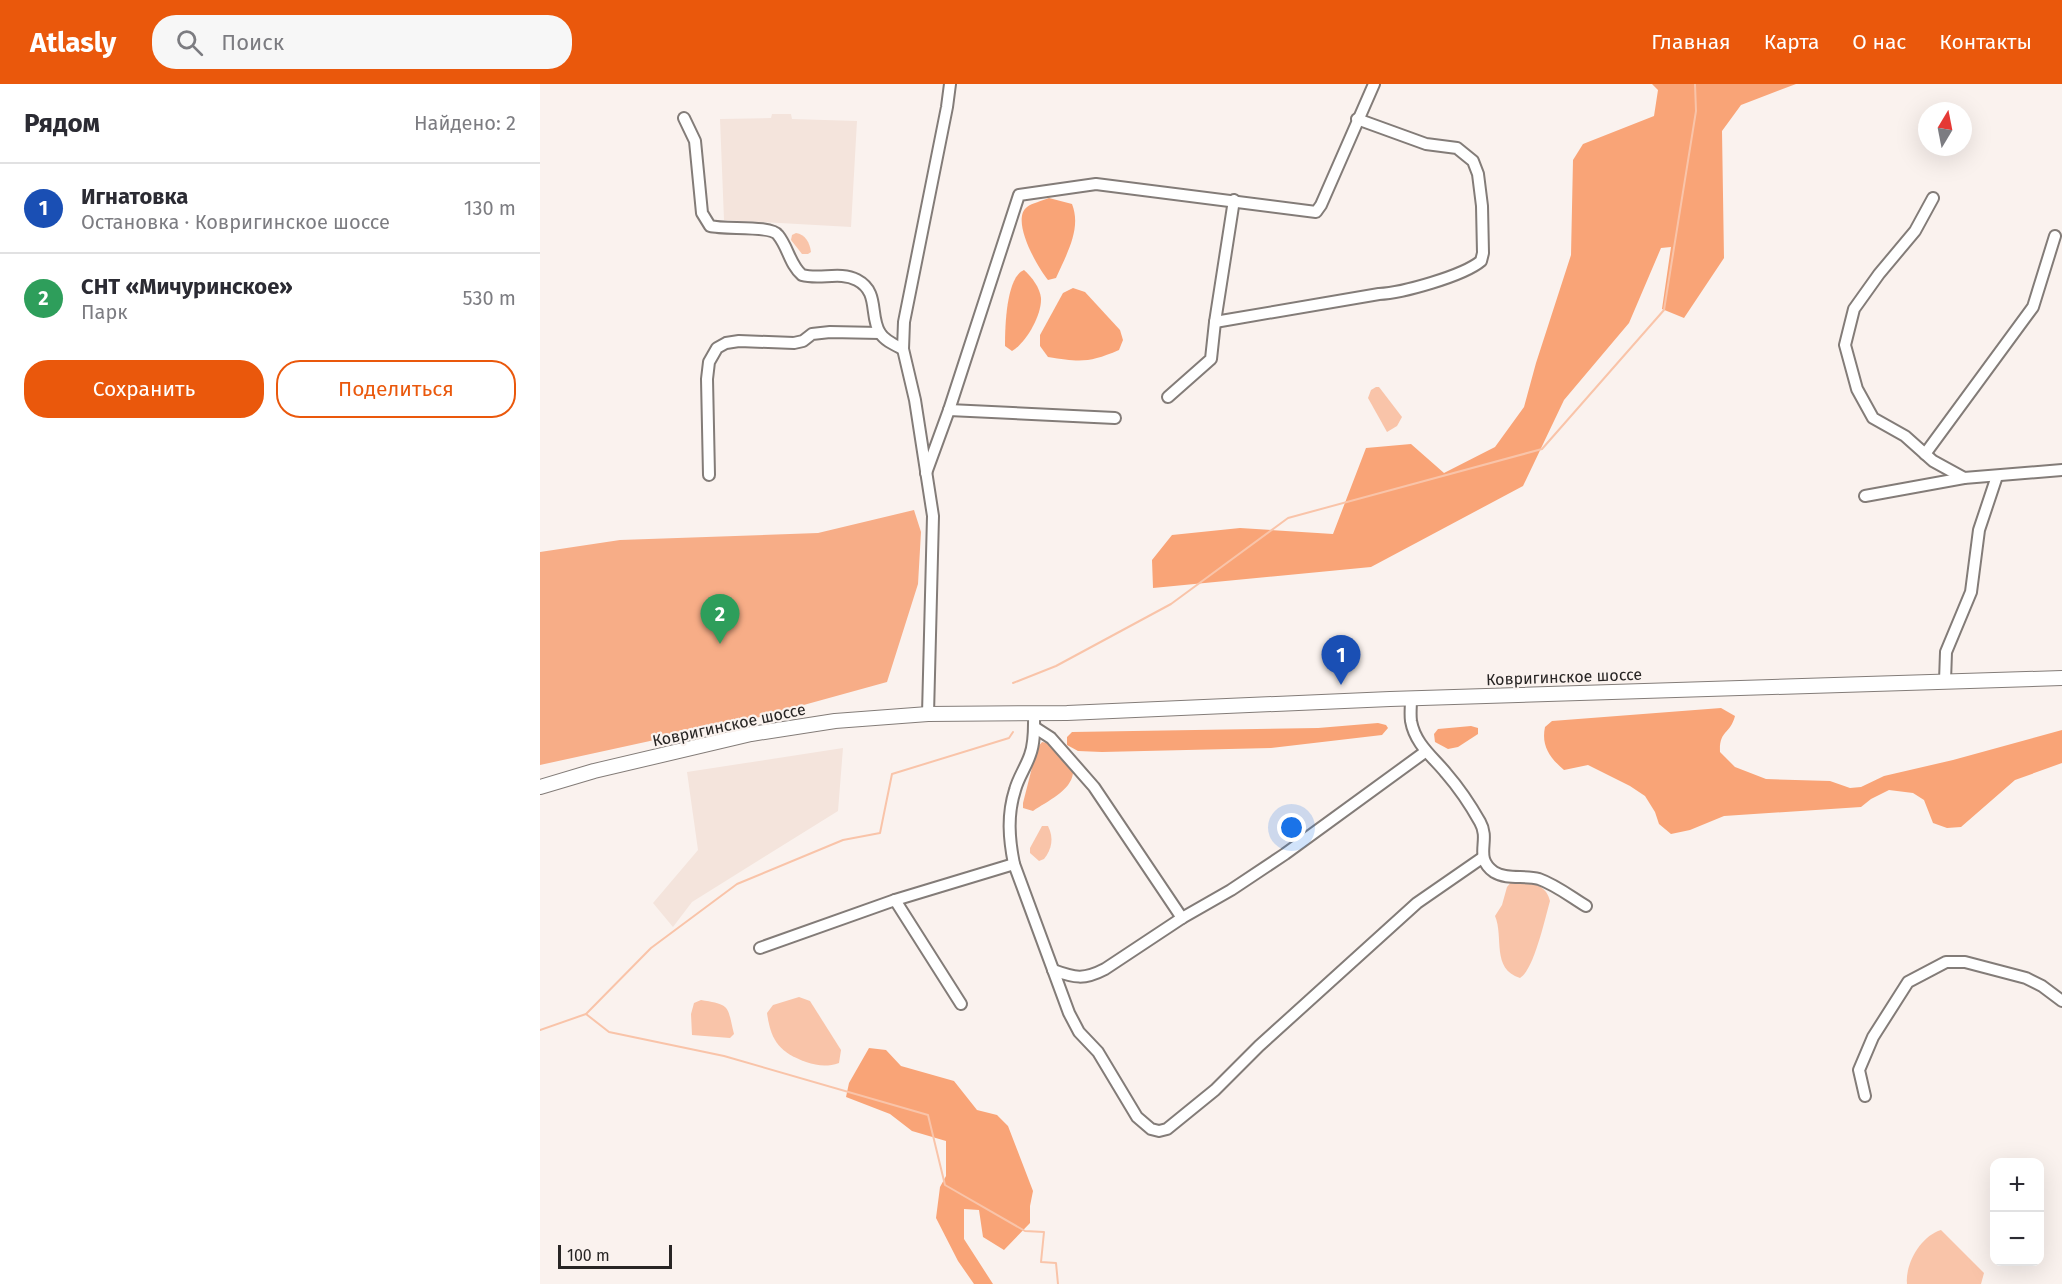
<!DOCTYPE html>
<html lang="ru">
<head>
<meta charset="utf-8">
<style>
	body { margin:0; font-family:"Fira Sans",sans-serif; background:#f7f7f7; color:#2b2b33 }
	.controls { position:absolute; right:18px; bottom:18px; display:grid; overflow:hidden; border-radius:12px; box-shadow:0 6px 24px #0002 }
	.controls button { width:54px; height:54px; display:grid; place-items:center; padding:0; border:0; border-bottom:2px solid #e1e1e2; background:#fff; color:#2b2b33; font:30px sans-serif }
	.compass { position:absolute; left:1378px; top:18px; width:54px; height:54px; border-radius:50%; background:#fff; box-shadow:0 6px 24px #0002; rotate:10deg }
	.scale { position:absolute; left:18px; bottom:15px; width:114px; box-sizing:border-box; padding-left:6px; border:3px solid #282524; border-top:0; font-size:16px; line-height:21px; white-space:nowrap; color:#282524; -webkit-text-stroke:4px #faf2ee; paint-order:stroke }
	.you { position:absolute; left:752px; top:744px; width:21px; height:21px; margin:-15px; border:4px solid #fff; border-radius:50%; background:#1a73e8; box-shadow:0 0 0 9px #1a73e833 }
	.badge { display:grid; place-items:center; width:39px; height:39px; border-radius:50%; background:#ea580c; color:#fff; font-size:20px; font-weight:700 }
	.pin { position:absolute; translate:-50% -50px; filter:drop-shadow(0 2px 3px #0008) }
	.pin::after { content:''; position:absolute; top:32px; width:21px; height:18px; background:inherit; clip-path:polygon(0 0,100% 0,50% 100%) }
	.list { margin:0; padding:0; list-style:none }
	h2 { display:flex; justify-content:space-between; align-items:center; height:78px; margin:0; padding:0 24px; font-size:26px }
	h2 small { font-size:20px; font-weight:400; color:#7c7c81 }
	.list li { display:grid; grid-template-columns:39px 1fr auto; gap:18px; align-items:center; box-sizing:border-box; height:90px; padding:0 24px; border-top:2px solid #e1e1e2 }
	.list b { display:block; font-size:22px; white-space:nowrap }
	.list p { margin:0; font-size:20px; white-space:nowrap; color:#7c7c81 }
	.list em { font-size:20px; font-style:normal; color:#7c7c81 }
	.actions { display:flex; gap:12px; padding:18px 24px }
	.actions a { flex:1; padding:14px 0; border:2px solid #ea580c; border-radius:24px; text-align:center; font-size:21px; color:#ea580c }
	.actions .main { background:#ea580c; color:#fff }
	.icon { flex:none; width:33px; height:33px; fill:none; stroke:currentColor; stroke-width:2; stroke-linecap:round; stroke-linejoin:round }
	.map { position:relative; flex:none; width:1522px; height:1200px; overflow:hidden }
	header { display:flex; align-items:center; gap:36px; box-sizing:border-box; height:84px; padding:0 30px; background:#ea580c; color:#fff }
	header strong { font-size:28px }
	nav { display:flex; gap:33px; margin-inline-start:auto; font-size:21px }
	.search { width:420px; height:54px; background:#f7f7f7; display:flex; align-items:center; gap:15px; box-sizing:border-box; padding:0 21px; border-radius:24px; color:#7c7c81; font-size:22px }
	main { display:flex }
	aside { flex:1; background:#fff }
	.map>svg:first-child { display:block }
	.built { fill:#f4e4dc }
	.green { fill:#f7ad87 }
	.forest { fill:#f9a477 }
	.water { fill:#f9c4a9 }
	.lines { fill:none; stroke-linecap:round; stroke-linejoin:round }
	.stream { stroke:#f9c4a9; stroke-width:2 }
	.minor-casing { stroke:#837c78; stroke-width:14 }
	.major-casing { stroke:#837c78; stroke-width:16 }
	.minor { stroke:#fff; stroke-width:10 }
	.major { stroke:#fff; stroke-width:14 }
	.labels { text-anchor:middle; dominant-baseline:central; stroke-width:4.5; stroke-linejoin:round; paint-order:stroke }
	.street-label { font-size:16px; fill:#282524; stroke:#faf2ee }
</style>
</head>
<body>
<header>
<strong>Atlasly</strong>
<div class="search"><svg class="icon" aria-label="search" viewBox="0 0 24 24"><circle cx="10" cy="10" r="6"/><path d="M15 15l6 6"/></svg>Поиск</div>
<nav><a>Главная</a><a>Карта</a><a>О нас</a><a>Контакты</a></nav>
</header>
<main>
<aside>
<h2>Рядом<small>Найдено: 2</small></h2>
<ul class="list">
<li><span class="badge" style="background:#1a4fb4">1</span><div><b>Игнатовка</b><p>Остановка · Ковригинское шоссе</p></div><em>130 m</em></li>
<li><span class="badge" style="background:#2e9e5b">2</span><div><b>СНТ «Мичуринское»</b><p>Парк</p></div><em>530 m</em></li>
</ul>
<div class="actions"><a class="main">Сохранить</a><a>Поделиться</a></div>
</aside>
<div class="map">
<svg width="1522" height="1200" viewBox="0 0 1522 1200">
	<rect width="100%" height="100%" fill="#faf2ee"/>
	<!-- built -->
	<g class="built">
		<path d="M232,30H251L252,35L317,37L311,143L184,136L180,35L231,34Z"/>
		<path d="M303,664L298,727L152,818L133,843L113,819L158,766L147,688Z"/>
	</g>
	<!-- green -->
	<g class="green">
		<path d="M374,426L381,448L378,500L347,598L220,633L0,681V468L80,456L278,449Z"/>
		<path d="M502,658L507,659L533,689C531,707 507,717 493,727L483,724V719L497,664Z"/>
	</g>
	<!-- forest -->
	<g class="forest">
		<path d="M1112,0H1256L1201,21L1182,47L1184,174L1144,234L1122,225L1131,163L1121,164L1089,239L1024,316L983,402L831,483L613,504L612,476L632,451L700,444L793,450L826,364L871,360L904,389L955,363L984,323L996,279L1031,171L1033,76L1043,60L1114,32L1118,6Z"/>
		<path d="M509,114L532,120C542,145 526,171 516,194L508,196C498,184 470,136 487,123C492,119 502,117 509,114Z"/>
		<path d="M484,186C492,193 500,204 501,214C502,231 486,259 472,267L465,262C465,244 466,193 484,186Z"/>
		<path d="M533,204L545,208L580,246L583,256L579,266C549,279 540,278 508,273L500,262V251L523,209Z"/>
		<path d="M1181,624L1195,632C1190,651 1179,646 1180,668L1195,683L1226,695L1290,697L1310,704L1321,703L1344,692L1413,676L1522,646V679L1475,696L1421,743L1407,744L1393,739L1384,716L1373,709L1349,706L1331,715L1321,723L1184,732L1150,746L1131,750L1119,740L1115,728L1105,712L1090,702L1048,681L1024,686C1010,674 1001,662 1005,643L1012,637Z"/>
		<path d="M838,639L846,641L848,644L842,651L731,664L562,668L538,667L527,661V653L532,648L778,644Z"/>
		<path d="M931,642L938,644V650L918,663L908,665L895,658L894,650L898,645Z"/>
		<path d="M329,964L346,966L361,982L414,997L437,1026L457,1031L468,1042L493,1107L490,1122V1139L464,1166L443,1153L439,1126L424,1125V1155L453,1200H434L418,1177L396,1134L400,1103L406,1092V1057L372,1047L350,1030L306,1013L309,999Z"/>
	</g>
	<!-- water -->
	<g class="water">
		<path d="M256,149C265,150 270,159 271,168L268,170H262L251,156L252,151Z"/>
		<path d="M836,303H839L862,333L857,342L847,348L828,314L831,306Z"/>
		<path d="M502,742H508C514,754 512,765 504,775L499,777L490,769V764Z"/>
		<path d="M972,797C987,798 1006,798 1010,817C1005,834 994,886 980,894C951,885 964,853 955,832L962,821L967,803Z"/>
		<path d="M259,913L270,917L301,966L299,979C287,983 278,982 266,978C239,968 231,957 227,929L233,921Z"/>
		<path d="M161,916C191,921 187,921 194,950L190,954L152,951L151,930L154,919Z"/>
		<path d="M1401,1146L1444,1189L1441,1200H1367C1365,1179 1381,1152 1401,1146Z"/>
	</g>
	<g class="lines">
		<!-- stream -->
		<g class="stream">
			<path d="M473,599L516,582L631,520L748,434L1002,365L1124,226L1156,27L1155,0"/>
			<path d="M46,930L111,864L197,800L303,756L340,749L352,690L469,654L473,648"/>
			<path d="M0,946L46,930L69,948L184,972L388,1031L405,1101L485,1147L504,1148L501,1178L516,1179L518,1200"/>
		</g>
		<defs>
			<g id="minor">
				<path d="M144,34L155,57L162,129L170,142C185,146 231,141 238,151C248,163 250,181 262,191C280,196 300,187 317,196C340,208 329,232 340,249C345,257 355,261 363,265"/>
				<path d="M1393,114L1375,147L1339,190L1314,225L1305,261L1317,305L1333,334L1365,352L1393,377L1424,394"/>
				<path d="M675,238L839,210C862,209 923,192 941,177L943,169L942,122L938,90L933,77L917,64L886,60L817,35"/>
				<path d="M628,313L671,275L675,238L694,116"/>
				<path d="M409,326L575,334"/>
				<path d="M1385,370L1493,223L1515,152"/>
				<path d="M386,389L409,326L479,111L556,100L776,128L781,121L834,0"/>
				<path d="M169,391L167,295L169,278L177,264L186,259L199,257L254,259L263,257L272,250L290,248L340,249"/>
				<path d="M1325,412L1424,394L1522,386"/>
				<path d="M1405,597L1406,568L1431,508L1439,446L1457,392"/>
				<path d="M871,615C871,622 870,630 871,637C875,660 893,673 906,689C919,704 931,722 940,738C951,757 933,773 954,788C967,796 984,791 999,795C1016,801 1031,813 1046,822"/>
				<path d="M494,629C494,643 495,658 490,671C486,683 478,694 475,706C467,731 469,755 474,780L529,929L539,948L558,968L597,1033L611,1045L619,1047L627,1045L675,1006L719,962L877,819L942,774"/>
				<path d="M388,630L393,432L375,316L363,265L364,238L407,23L410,0"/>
				<path d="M494,643L511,654L554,703L642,834"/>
				<path d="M355,816L421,920"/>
				<path d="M220,864L355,816L474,780"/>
				<path d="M513,886C535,894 544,896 565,885L642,834L691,806L745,770L885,668"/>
				<path d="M1325,1012L1319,986L1333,953L1368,898L1406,878H1425L1486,894L1502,902L1522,917"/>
			</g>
			<path id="major" d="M0,703L54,687L211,650L295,637L388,630L527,629L850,615L1522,594"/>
		</defs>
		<!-- minor casing -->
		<use href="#minor" class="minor-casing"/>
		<!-- major casing -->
		<use href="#major" class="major-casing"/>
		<!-- minor -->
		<use href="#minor" class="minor"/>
		<!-- major -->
		<use href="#major" class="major"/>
	</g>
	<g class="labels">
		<!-- street labels -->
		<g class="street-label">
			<text transform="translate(1024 593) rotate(-2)">Ковригинское шоссе</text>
			<text transform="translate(189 641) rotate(-12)">Ковригинское шоссе</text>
		</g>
	</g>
</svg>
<div class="controls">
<button>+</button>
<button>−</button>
</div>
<svg class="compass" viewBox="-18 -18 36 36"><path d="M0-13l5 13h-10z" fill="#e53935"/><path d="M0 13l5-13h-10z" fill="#7c7c81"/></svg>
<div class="scale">100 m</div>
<div class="you"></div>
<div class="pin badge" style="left:801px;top:601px;background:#1a4fb4">1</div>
<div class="pin badge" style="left:180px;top:560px;background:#2e9e5b">2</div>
</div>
</main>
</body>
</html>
